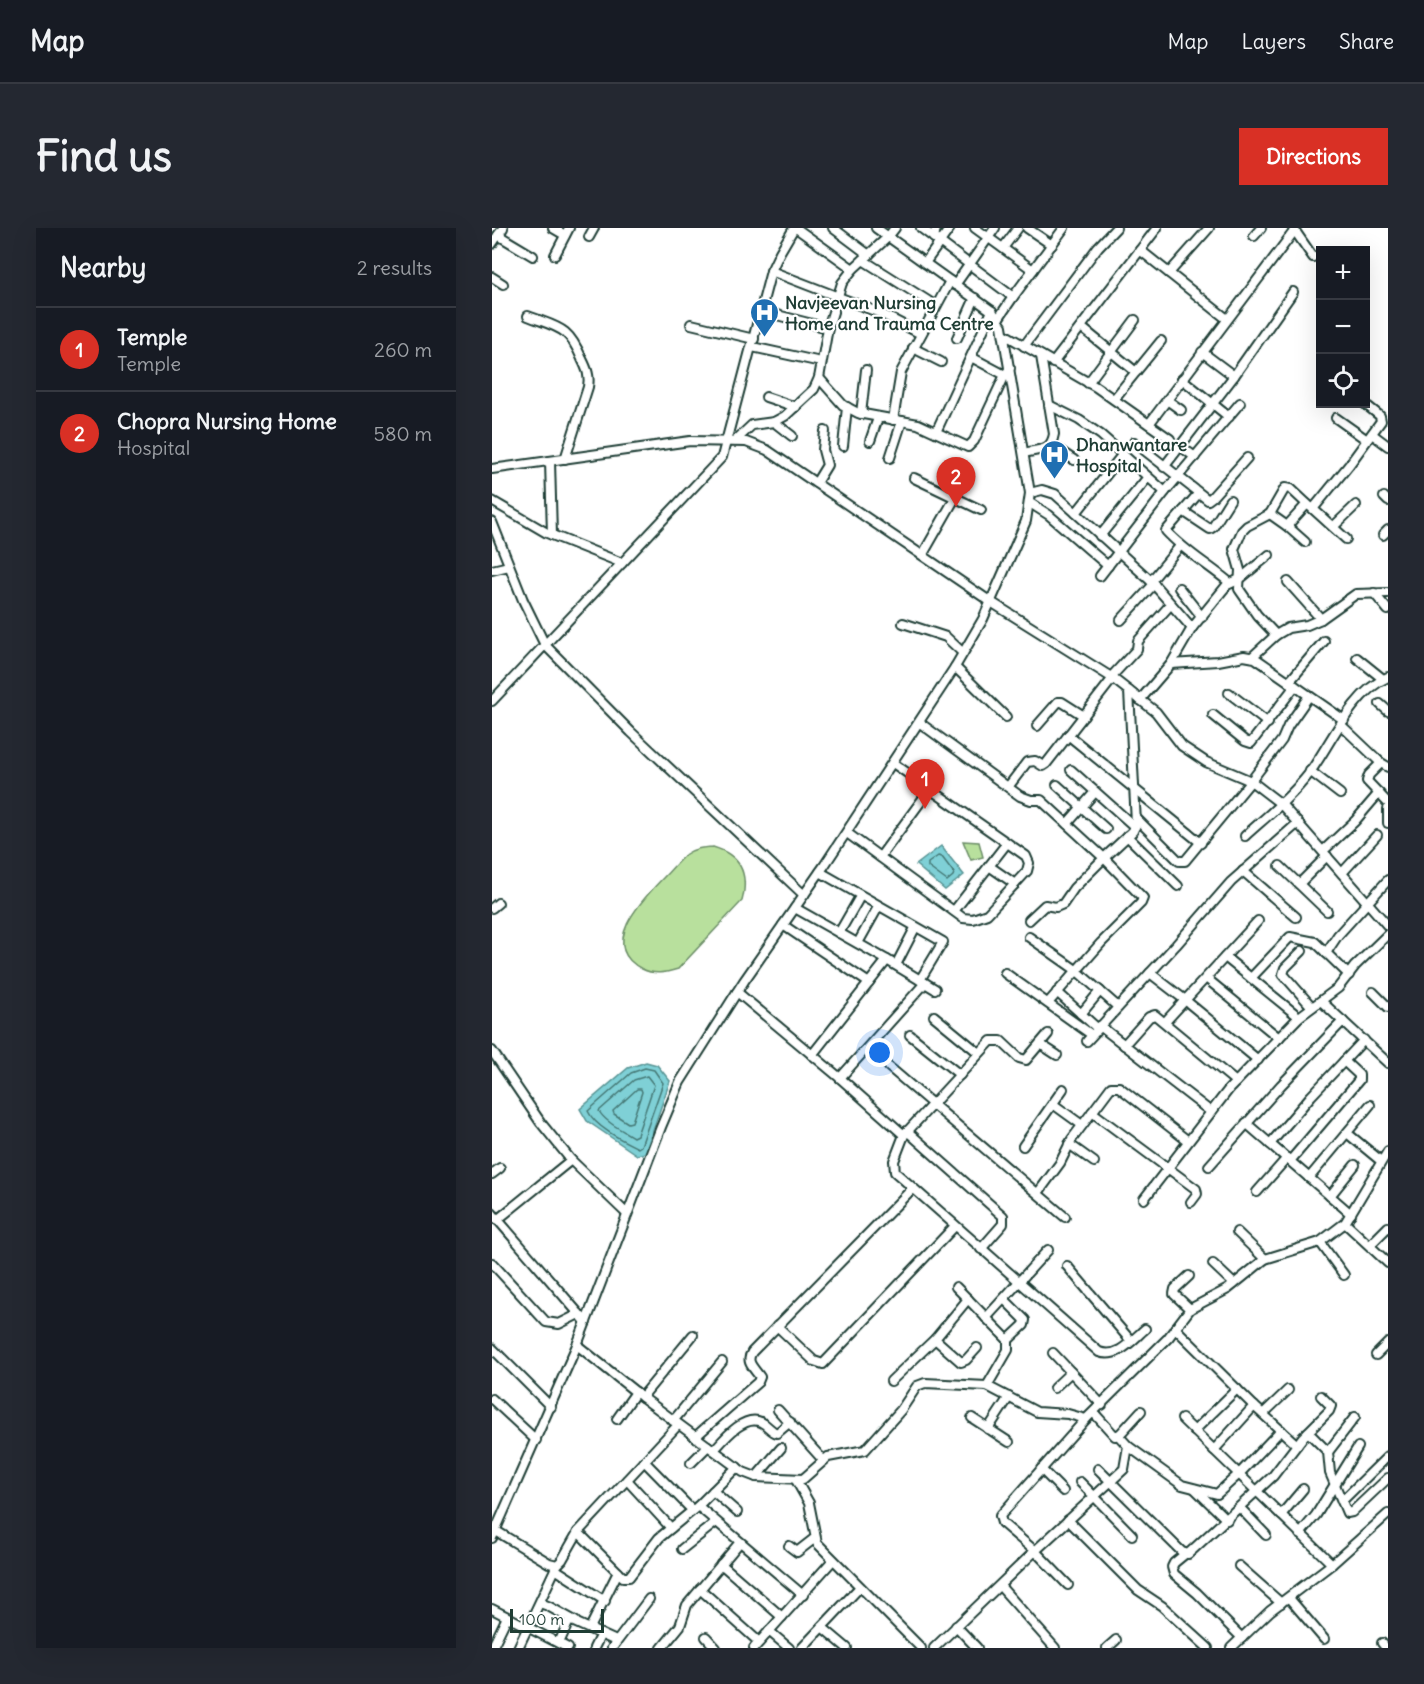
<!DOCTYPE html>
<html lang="en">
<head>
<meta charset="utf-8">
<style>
	body { margin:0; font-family:Delius,sans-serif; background:#242831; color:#f1f3f6 }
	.controls { position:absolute; right:18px; top:18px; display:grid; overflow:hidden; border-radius:0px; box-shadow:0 6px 24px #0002 }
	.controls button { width:54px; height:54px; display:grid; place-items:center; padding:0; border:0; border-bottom:2px solid #363941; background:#171b24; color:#f1f3f6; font:30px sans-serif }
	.scale { position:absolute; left:18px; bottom:15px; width:94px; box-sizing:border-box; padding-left:6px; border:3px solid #1f3d34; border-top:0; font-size:16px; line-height:21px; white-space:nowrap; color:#1f3d34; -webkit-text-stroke:4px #fff; paint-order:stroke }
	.you { position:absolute; left:388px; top:825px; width:21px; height:21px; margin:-15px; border:4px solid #fff; border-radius:50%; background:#1a73e8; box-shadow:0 0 0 9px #1a73e833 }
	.badge { display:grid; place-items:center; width:39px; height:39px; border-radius:50%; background:#d93025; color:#fff; font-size:20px; font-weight:700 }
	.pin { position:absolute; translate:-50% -50px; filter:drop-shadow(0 2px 3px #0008) }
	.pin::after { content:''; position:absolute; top:32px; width:21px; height:18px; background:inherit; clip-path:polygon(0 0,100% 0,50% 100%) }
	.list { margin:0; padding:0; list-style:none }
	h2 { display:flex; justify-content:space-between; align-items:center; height:78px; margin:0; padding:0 24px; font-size:26px }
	h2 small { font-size:20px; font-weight:400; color:#9ea1a6 }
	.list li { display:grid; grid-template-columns:39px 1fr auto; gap:18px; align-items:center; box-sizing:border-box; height:84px; padding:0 24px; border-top:2px solid #363941 }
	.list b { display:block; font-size:22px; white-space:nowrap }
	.list p { margin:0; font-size:20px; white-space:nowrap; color:#9ea1a6 }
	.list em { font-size:20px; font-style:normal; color:#9ea1a6 }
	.icon { flex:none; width:33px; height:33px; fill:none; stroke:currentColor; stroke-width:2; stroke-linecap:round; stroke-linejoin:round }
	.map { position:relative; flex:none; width:896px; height:1420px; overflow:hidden; border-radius:0px }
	header { display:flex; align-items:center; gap:36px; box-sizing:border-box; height:84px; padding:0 30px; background:#171b24; border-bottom:2px solid #363941 }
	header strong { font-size:28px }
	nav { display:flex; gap:33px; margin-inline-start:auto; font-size:21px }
	.intro { display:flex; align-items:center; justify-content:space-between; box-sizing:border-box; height:144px; padding:0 36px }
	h1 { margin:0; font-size:42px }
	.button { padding:15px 27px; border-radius:0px; background:#d93025; color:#fff; font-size:21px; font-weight:700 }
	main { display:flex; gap:36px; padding:0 36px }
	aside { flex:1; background:#171b24; border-radius:0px; box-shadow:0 6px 24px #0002 }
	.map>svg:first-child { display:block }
	.green { fill:#b8e09d; stroke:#6c8e68; stroke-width:1.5 }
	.water { fill:#7fd0d6; stroke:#599595; stroke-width:1.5 }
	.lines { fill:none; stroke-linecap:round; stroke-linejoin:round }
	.shore { stroke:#457875; stroke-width:1.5 }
	.minor-casing { stroke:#1f3d34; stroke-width:12 }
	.minor { stroke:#fff; stroke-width:8 }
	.labels { text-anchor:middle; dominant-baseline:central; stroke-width:4.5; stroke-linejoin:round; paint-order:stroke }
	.poi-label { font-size:18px; font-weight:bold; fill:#1f3d34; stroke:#fff; text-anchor:start }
</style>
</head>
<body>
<header>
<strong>Map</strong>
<nav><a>Map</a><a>Layers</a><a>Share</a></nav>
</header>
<div class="intro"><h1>Find us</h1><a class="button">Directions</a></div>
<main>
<aside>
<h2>Nearby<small>2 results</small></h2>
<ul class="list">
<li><span class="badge">1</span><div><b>Temple</b><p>Temple</p></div><em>260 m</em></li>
<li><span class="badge">2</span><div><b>Chopra Nursing Home</b><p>Hospital</p></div><em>580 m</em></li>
</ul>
</aside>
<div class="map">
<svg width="896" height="1420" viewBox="0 0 896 1420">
	<rect width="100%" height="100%" fill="#fff"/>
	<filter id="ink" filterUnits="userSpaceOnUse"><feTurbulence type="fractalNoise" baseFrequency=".0167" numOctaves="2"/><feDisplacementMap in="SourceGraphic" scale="12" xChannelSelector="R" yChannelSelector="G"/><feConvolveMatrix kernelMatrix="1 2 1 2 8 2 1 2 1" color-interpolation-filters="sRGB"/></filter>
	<g filter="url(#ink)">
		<!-- green -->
		<g class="green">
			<path d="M471,613L487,614L491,629L479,632Z"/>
			<path d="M221,619C248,627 257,646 250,673L186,741C173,745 162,747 150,741C105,718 150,672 171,650C179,642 186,633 194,626C202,620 211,620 221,619Z"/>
		</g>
		<!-- water -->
		<g class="water">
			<path d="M449,618L472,647L453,662L424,637Z"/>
			<path d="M154,834L165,837L178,853L153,925L145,927L95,893L88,881L136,840Z"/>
		</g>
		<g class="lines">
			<!-- shore -->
			<g class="shore">
				<path d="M446,628L450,629L462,645L461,648L455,653L436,639V635Z"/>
				<path d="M153,840L162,842L171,855L149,918L146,920C130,912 103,899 96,883L139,845Z"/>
				<path d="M155,848L162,857L145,907L141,909C130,902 113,894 107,883L142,852Z"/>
				<path d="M145,861H149L150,864L140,894L136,895L122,886L121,883Z"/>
			</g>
			<defs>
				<g id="minor">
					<path d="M61,0L73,7"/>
					<path d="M304,0L361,41"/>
					<path d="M341,0L377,27"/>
					<path d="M429,0L521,69L506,91"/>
					<path d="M483,0L541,42"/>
					<path d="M535,0L560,17"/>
					<path d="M801,0L821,29"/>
					<path d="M6,7L41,28"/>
					<path d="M762,8L769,0"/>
					<path d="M97,9L102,0"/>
					<path d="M442,10L444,0"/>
					<path d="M0,16L11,0"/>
					<path d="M511,20L526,0"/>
					<path d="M648,22L735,91"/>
					<path d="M63,27L77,0"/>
					<path d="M371,32L444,78"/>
					<path d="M433,35L458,0"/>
					<path d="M279,43L388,85L429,106"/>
					<path d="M677,45L717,0"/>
					<path d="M0,49L11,56"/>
					<path d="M463,57L503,0"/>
					<path d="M521,69L572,0"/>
					<path d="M269,83L336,100"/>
					<path d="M36,88C67,100 76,98 90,131C95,141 98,148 96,159L73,231"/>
					<path d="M199,96L262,111"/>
					<path d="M589,99L644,144"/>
					<path d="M512,106L604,159L678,211"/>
					<path d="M465,110L483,70"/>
					<path d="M532,118L606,19L624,0"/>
					<path d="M260,119L329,134"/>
					<path d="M421,120L449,134"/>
					<path d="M710,124L742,148"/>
					<path d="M479,129L513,147"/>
					<path d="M561,135L665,0"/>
					<path d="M327,150L351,177L366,185L426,196L476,219L482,213L512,149L518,140"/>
					<path d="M690,151L737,189"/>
					<path d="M596,155L643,92"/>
					<path d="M274,169L304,179"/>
					<path d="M622,171L669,113"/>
					<path d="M675,172L689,182"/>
					<path d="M557,177L587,192L609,207L673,264L608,348"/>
					<path d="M369,186L374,142"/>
					<path d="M844,190L875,212"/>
					<path d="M401,192L409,144L458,53"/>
					<path d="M282,194L300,208"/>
					<path d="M657,196L803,2"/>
					<path d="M444,204L500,83"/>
					<path d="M880,206L896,218"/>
					<path d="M243,213L260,197L282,194L293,188L322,161L327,150L336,100L350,55L361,41L396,9L403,0"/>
					<path d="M378,213L386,190"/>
					<path d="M642,214L716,272L720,269L755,230"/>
					<path d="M559,217L582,232"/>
					<path d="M351,218L355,179"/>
					<path d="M688,218L703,229"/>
					<path d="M532,225C547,221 559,224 562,206L549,128"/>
					<path d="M398,230L410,193"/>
					<path d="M58,233L60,307"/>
					<path d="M672,239L742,148L801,64"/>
					<path d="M0,241L198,213L254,214L275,222L499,374L619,449L664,484L690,518L714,534L759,553L789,576L896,698"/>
					<path d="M422,250L489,282"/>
					<path d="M324,255L335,237L331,222L333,203"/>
					<path d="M673,264L748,175"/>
					<path d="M538,265L550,262L563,266L659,353L700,400"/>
					<path d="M706,266L674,303C693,324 717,337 738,355"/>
					<path d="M892,269L896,273"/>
					<path d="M0,273L55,305L130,335"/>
					<path d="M538,275L557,287L616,338"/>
					<path d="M821,281L854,311"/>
					<path d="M691,283L718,301L721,299L738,272"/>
					<path d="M584,285L631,226"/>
					<path d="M778,286L793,260L799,261L815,276"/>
					<path d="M0,294L31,372L53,417L139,504L312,667"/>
					<path d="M795,298L813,314"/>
					<path d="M841,299L864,277"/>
					<path d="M891,307L896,302"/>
					<path d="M608,308L656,249"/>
					<path d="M431,326L463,270"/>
					<path d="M0,342L17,338"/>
					<path d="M659,353L688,318"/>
					<path d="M796,354L829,391"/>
					<path d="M687,360L710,389"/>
					<path d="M882,365L896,382"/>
					<path d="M629,392L662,356"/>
					<path d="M411,395L454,409L471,425"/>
					<path d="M784,407L796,400L815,397L829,391L864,366L896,365"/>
					<path d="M760,429L784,407L765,387L747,361L748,342L742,321L750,303L755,298L778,286L795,298L815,276L821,281L857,237L889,193L888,188L873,176"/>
					<path d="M865,430L891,451"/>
					<path d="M679,436L700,400L735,357L748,351L777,327"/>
					<path d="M463,439L514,489"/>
					<path d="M619,449L645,421L646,413L679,376"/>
					<path d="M797,454L832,413"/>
					<path d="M737,465L776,495"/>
					<path d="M648,472L679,436L726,433L752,428L763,430L852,492"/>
					<path d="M0,473L230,229L279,43L288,24L302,0"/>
					<path d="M888,476L896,483"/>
					<path d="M721,487L753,513L759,515L803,458"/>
					<path d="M428,495L528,568L539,572H549L612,630L641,603L644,595L637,463"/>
					<path d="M849,497L889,535L896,539"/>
					<path d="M545,498L566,474H570L592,488"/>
					<path d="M576,507L709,615"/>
					<path d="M889,535L877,547L875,553L896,575"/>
					<path d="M579,542L643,599"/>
					<path d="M818,543L848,566"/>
					<path d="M565,557L614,601"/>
					<path d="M516,559L535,534L543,533L551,538L554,536L621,450"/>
					<path d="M896,581V595"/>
					<path d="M644,590L687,633H693L759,553L790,512L796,498L817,468"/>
					<path d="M575,596L603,564"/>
					<path d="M355,605L471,690L481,691L495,686L535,643L537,635L534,628L401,535"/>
					<path d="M635,608L686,658"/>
					<path d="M753,608C774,589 798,570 816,547C839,516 859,465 896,449"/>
					<path d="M831,623L863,593L887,565"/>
					<path d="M388,629L438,561"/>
					<path d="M497,638L523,656"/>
					<path d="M788,638L835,683"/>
					<path d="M751,643L804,689"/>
					<path d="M328,644L451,714L428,752"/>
					<path d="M850,645L885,607"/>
					<path d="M807,656L835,628"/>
					<path d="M0,680L6,675"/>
					<path d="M303,680L395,732L320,827"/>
					<path d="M462,683L515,615"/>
					<path d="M537,692L553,677L564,679L571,676L582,660L612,630L651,670L649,675L609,715L556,775"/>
					<path d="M291,697L377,755"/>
					<path d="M347,705L366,672"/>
					<path d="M537,709L584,742L626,779"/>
					<path d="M366,715L385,681"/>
					<path d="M810,723L793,740L791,746L820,779"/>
					<path d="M834,725L846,707L896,652"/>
					<path d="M733,729L807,789"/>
					<path d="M395,732L443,761"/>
					<path d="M404,737L422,702"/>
					<path d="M513,745L600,807"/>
					<path d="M658,745L693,772L766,832"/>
					<path d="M714,750L787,810"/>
					<path d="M759,750L798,709L823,714L857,747"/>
					<path d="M245,764L348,850L412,907L402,933L403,944L607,1124C626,1131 640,1112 653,1101"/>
					<path d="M565,764L606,801"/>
					<path d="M881,764L896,779"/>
					<path d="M829,773L896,835"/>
					<path d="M589,786L608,763"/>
					<path d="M442,788L487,825"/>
					<path d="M673,794L766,693"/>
					<path d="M608,798L719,884"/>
					<path d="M418,807L468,847"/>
					<path d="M595,813L684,717L739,654L806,595"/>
					<path d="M548,816L565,827"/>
					<path d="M632,817L657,789L663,787L744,854"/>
					<path d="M0,823L49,895L79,932"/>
					<path d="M397,839L573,989"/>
					<path d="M348,850L433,755"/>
					<path d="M561,876L590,897"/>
					<path d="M600,884L704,961L705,966L699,974"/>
					<path d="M754,895L859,986"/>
					<path d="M415,903L511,988V996L489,1021"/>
					<path d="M855,905L889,933"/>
					<path d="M412,907L499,813H509L527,830L534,832L556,806"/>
					<path d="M577,916L602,934"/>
					<path d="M778,916L819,868L872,812"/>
					<path d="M531,918L571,861"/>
					<path d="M798,933L867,852V847L852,833"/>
					<path d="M717,938L789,857L851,793"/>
					<path d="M0,946L8,940"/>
					<path d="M817,950L878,877"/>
					<path d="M765,964L795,930"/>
					<path d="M546,965L568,935L580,911L619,859H627L696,913"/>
					<path d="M838,968L863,937"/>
					<path d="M652,971L737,861L807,789L846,760L863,738L896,706"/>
					<path d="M0,985L94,1094"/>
					<path d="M5,992L79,932L135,986"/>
					<path d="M853,995L896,1035"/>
					<path d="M745,1004L773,1031"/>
					<path d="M828,1014L852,1047"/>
					<path d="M878,1017L896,999"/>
					<path d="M0,1035L54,1094L67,1096L87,1086"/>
					<path d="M721,1036L742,1056"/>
					<path d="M575,1038L639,1113"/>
					<path d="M697,1048L683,1061L682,1066L698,1081"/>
					<path d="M464,1059L516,1112V1122L495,1158"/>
					<path d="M476,1071L443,1111L469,1134L474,1132L485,1120"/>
					<path d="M512,1071L533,1092L532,1097L516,1112"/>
					<path d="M494,1090L556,1022"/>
					<path d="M285,1098L322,1133L331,1136L463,998"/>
					<path d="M683,1100L762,1178L805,1217"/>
					<path d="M85,1117L150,1169L251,1244L264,1249L311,1251L336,1229L373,1222L409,1182L425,1158L433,1155L495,1158L545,1184L576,1186L594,1191L676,1110L698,1081L736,1061L773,1031L828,1014L853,995L896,923"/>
					<path d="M0,1120L59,1179"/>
					<path d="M561,1125L610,1177"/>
					<path d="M884,1127L896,1115"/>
					<path d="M399,1153L443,1111"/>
					<path d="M562,1160L579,1144"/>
					<path d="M150,1169L201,1107"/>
					<path d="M0,1171L44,1212"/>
					<path d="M286,1182L331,1232"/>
					<path d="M602,1185L623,1208L628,1206L649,1183"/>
					<path d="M771,1186L796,1162"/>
					<path d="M480,1190L517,1214"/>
					<path d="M125,1191L144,1164"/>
					<path d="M690,1191L840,1336"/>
					<path d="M181,1193L230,1134"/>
					<path d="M496,1201L517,1169"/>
					<path d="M702,1203L745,1161"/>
					<path d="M816,1204L836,1224L838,1245L855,1285L860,1284L896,1250"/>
					<path d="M203,1209L266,1154L268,1149C262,1140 253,1134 260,1124L421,960"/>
					<path d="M636,1218L690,1257L725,1266L747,1246L789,1202"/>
					<path d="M222,1222C232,1211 252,1186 269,1194C276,1197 278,1203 285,1205L298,1194"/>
					<path d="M722,1222L762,1178"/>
					<path d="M836,1224L863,1189"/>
					<path d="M152,1233L200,1282"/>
					<path d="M199,1235L216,1218"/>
					<path d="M549,1241L571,1263"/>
					<path d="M606,1241L690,1324L696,1326L781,1248L811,1209L837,1183L839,1178L829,1168"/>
					<path d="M264,1249L289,1220"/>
					<path d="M135,1252L179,1300"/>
					<path d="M304,1252L317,1275L325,1315L429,1420"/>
					<path d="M588,1254L640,1307"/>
					<path d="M703,1261L735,1292"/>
					<path d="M221,1263L245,1284"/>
					<path d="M850,1273L896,1228"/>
					<path d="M206,1278L311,1367"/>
					<path d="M748,1280L774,1307"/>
					<path d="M789,1287L811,1261"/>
					<path d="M576,1292L646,1362L670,1378L716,1420"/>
					<path d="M4,1303L57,1335L65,1337L70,1332L86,1304L186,1197"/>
					<path d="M86,1304L131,1349H137L167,1310L206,1278L245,1239"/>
					<path d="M808,1306L824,1287L866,1219"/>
					<path d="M0,1310L85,1117L169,899L188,854L252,753L332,638L463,439L491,391L534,293L538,265L510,98L500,83L384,0"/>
					<path d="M297,1318L305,1324L323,1310"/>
					<path d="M190,1321L224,1294"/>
					<path d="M693,1326L682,1335L680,1339L682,1346L705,1365L750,1410"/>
					<path d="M229,1336L290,1389"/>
					<path d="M747,1338L789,1375"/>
					<path d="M63,1341L113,1373"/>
					<path d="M576,1357L543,1323L632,1241L636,1218L626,1207"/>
					<path d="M508,1358L563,1420"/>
					<path d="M208,1361L267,1414"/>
					<path d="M797,1370L832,1411"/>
					<path d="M48,1375L56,1378L83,1393"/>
					<path d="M0,1381L76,1420"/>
					<path d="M464,1398L485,1420"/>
					<path d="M330,1399L355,1420"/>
					<path d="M98,1400L126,1344"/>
					<path d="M277,1403L297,1420"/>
					<path d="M214,1409L224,1420"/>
					<path d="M67,1415L76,1395L80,1393L124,1413"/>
					<path d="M890,1415L894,1420"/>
					<path d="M0,1420L15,1389"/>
					<path d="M26,1420L65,1337"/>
					<path d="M102,1420L109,1406"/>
					<path d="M120,1420L157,1371"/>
					<path d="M170,1420L188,1398L195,1377L248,1314"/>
					<path d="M262,1420L341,1332"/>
					<path d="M310,1420L368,1359"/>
					<path d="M442,1420L543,1323L510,1295L508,1288L594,1191"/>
					<path d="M615,1420L624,1412"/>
					<path d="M739,1420L778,1383L840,1336L896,1286"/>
				</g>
			</defs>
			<!-- minor casing -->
			<use href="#minor" class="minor-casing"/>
			<!-- minor -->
			<use href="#minor" class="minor"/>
		</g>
	</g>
	<!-- icons -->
	<defs>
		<symbol id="hospital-pin" viewBox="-11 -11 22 30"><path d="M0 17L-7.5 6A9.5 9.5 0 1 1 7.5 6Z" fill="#1f6fb2" stroke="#fff"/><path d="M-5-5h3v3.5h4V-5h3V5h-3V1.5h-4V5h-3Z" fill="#fff"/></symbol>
	</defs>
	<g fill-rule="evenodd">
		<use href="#hospital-pin" x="256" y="68" width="33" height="45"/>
		<use href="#hospital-pin" x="546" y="210" width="33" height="45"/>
	</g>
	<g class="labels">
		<!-- poi labels -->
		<g class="poi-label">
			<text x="293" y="74">Navjeevan Nursing<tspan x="293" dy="21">Home and Trauma Centre</tspan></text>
			<text x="584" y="216">Dhanwantare<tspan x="584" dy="21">Hospital</tspan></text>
		</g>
	</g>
</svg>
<div class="controls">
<button>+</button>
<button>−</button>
<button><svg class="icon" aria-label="locate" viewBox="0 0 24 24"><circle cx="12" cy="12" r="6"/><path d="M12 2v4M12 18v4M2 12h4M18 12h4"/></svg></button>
</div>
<div class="scale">100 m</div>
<div class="you"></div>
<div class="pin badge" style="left:433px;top:581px">1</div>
<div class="pin badge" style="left:464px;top:279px">2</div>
</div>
</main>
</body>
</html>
